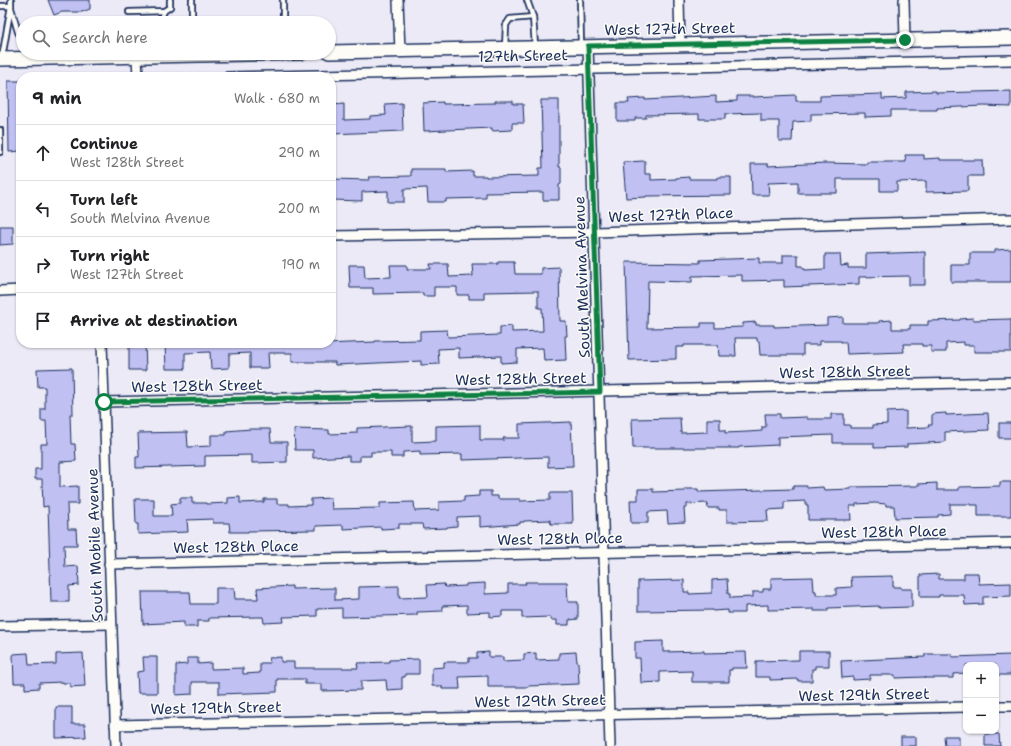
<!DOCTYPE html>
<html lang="en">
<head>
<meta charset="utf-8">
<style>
	body { margin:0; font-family:"Shantell Sans",sans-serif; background:#f6f6f6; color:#202124 }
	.controls { position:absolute; right:12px; bottom:12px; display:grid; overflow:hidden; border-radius:8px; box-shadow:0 1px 3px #0004 }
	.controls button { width:36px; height:36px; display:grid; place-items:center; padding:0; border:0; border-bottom:1px solid #e0e0e0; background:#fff; color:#202124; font:20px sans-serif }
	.stop { position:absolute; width:12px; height:12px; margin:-9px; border:3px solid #0b8043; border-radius:50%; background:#fff }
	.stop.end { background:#0b8043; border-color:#fff; box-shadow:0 1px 4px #0008 }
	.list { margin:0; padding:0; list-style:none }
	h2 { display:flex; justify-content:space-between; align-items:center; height:52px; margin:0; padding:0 16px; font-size:17px }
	h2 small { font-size:13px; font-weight:400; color:#757577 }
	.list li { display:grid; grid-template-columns:26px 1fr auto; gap:12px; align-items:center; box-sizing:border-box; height:56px; padding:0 16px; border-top:1px solid #e0e0e0 }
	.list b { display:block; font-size:15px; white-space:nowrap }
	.list p { margin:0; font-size:13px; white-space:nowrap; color:#757577 }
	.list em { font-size:13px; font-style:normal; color:#757577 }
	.icon { flex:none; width:22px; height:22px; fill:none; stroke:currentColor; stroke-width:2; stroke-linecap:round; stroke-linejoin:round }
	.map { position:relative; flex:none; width:1011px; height:746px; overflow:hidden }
	.search { position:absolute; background:#fff; box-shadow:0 1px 3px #0004; left:16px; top:16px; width:320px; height:44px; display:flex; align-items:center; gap:10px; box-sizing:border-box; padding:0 14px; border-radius:22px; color:#757577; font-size:15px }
	.panel { position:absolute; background:#fff; box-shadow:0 1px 3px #0004; left:16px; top:72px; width:320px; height:276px; border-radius:16px }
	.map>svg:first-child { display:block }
	.building { fill:#c0c0f2; stroke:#1b2f5e }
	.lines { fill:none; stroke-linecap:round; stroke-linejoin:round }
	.service-casing { stroke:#1b2f5e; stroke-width:8 }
	.minor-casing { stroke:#1b2f5e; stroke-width:12 }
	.secondary-casing { stroke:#1b2f5e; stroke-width:16 }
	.service { stroke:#fdfcf7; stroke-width:4.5 }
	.minor { stroke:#fdfcf7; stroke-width:9 }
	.secondary { stroke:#fdfcf7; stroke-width:13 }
	.route { stroke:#0b8043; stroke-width:5 }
	.labels { text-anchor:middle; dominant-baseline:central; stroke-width:3; stroke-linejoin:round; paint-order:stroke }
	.street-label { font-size:15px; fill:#1b2f5e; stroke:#fdfcf7 }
</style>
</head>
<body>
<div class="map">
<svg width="1011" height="746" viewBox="0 0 1011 746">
	<rect width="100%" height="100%" fill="#ebeaf6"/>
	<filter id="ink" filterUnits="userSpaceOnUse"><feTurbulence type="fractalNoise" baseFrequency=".025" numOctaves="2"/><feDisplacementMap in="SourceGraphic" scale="8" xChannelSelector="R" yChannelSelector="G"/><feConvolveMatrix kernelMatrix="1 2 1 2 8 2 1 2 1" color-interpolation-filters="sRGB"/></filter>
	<g filter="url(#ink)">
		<!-- building -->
		<g class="building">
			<path d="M48,0H90V9L82,12H62L54,15Z"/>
			<path d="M8,81H21V151L9,152Z"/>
			<path d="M936,91V93L1011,91V107L984,106L937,108V110H891V116L865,117V113L811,114V121L793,122L792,141H779V121H761V113L725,114V119H699V114L646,115V118H635V121H617V103H629L628,99L645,98V100L716,96V102L737,101V96H753V97L796,95V101H820V96L882,94V99L906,98V92Z"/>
			<path d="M541,100H559V167H561V184L559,185V200H543V192L486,193V198L446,199V202H428L427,188L404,189V202H388V191L362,192V201L331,200V179L370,180L369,177L411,176V169H446V172L473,171V176H486V177L539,176V168H543Z"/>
			<path d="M495,101H513V104H523L524,123H512V130L492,131V128L424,131L423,103L443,102V104L495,103Z"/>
			<path d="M402,103L403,131L331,134V105L344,104V120L370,119V116L386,115L385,104Z"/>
			<path d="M905,155H924V159L940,158V160H982L983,176H968V191L926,192V181L897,182V191H880V179H837V193H798V182L768,183L769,195H752L751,164H768V166L825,163L867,164V162H906Z"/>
			<path d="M645,161V174H651V180L676,179V178L689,177V179H718V177H731V195L646,196V197L626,198L623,162Z"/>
			<path d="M0,226H13V244L0,245Z"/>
			<path d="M1011,249V282H951V265H970V253H995V250Z"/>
			<path d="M925,252V285H909V276L859,277V284L784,287V280L742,281V275L692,276V282L648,281L647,328L701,327V323H715V328L743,327V323L756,322V325H774V327L827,325V318L843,317V323H879V321L892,320V329H910V325H928V321L960,320V319L973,318V320L1011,319V352H974V345H964V342L946,343V352H931V346H922V344H903L904,352L847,354L846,342H841V341H819V345H803V355H760L759,341H757V338H735L736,356H719L718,345H684V347H676V359L629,360L626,262L700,263V260L759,258V263H783V255H798V266H803V268H805V270L825,269V254H840L841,266L848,265V268H866V254Z"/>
			<path d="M498,262H514L515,274H541V268L559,267L560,321H566L567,336H565L566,360L544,361L543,348L517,349V362L501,363V356L459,358V348L438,349L439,364L421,365V361L335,365V362H292V353H268L269,368H250V353L229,354V368L211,369L210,352L185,353V369H166L165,343L324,344L375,342V341L420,340V331L447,330L448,337L500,335V327L512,326V332L543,331L542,308H538V291L484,292V299H469V295H457V287H434V296H423V293L373,294V288H350L349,265H364L365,278L391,277L390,265H407V269H431L430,264H448L449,277L473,276L472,264H498Z"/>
			<path d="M129,343H145L146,370H129Z"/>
			<path d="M72,368L73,414H70L71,444H75L76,461L60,462V487L78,486V504H67L68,529H76L77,545H64L65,567L78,566L79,585L69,586V602H51L48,506L43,507L42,479H35V469H41V444H47L46,421H41V409H45V387H38L37,369Z"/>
			<path d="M906,411V428L929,427L928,425H932V414L946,413V415L988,413L989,430L945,432V442L907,444V447L874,448V443H833V435L778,437V445L739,447V448H633L632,419L680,418L681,433L707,432V419H720V430H725V433L748,432L762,431V427H766L765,414H780V418L807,417V419H831V414H844V425H850V428H873V425L887,424V412Z"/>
			<path d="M571,422L573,466L548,467V457L462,460V454L420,455V451L403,452V457H391V452H371V456H360V461H349V456L313,458V450H295L294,429L329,430V434L357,433V428L412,426V442L436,441V426L480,425V440H504L503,438H519V424Z"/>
			<rect x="999" y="423" width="12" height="15"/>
			<path d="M251,429H270L271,442H287V462L252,463V455L205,456V466L136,468V457H139L138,433L187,432L188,447L211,446V435H226V431Z"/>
			<path d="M1000,482H1011V516H978V505H971V504H950V514L938,515V517L895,518L894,506H886V504L875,503L856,504V506H850L851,520H808V505H806V501L784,502V509L767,510L768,521L727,522V510H719V508H708L707,503L687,504V508H684L685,522L668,523L667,511L648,512V523H631L630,500H638V489H653V492L685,491V489H698V492L793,489V486H807V488L823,487L824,490L851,489V487L918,486V484L937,483V490H959V487L1000,486Z"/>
			<path d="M479,491H491V496H498V499H520V501L550,500V493H572L573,524H551L550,520L524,521V522H520V524L480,527V516L457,517V526L447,527V528L423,529L422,524H399V528L381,529V527L343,529V525L316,526V530L248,531V532H230L229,523H213V519L187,520L188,532L138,534V524H136L135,499H154V516H172L171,504L180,503V498H192V503H206V504L228,503V498L240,497V503L264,502V499H277V504H289V506L311,505V499L331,498L332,509L380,508V503L414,502L415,511L439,510V502L464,501V497L479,496Z"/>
			<path d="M964,573H978L979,584L1011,583V596L983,597V604L965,605L964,595H939V597H920V575L939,574V579H964Z"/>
			<path d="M893,576V587H901V589H912V607L879,608V606L828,608V611H814V609L768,610V605L745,606V613H728V610L713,611V610L638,611V581L684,580V592H689V594L712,593V580L727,579L728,594H730V598L753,597V592H763V589H771V578L813,577L814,591H816V595H836V588L852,587L851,577Z"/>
			<path d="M525,582H567L568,602H578V619L569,620V625H557V620H551V617L522,618V611H502V616L490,617V612L467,613V605L442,606L443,611L417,612V615L342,617V608L317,609V616L283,617L284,622L264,623L263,617H258L209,618V621H197V627H184V622L143,624L142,592H190L191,604H216V588H234L235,599H258L257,588L292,586V589L335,588V600L359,599V587L399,586V598L428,597L427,585L444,584L445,587L466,586V584L485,583V594L508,593V584H526Z"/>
			<path d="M663,641V652L704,651V653L746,652L747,668H732V670H729V682H692V671L660,672V682L641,683L640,658H635V642Z"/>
			<path d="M799,651H829V666H815V669H812V681H798V679L770,680V677H756V661L799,660Z"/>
			<path d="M489,652V657H503V661L524,660V654L536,653V660L559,659V653L576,652L577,662H578L579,684L528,686V687H488V676L459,677L460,689H442V686H432V668L444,667V662H469V658H477V653Z"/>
			<path d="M28,653L29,665L56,664V654L83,653L85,686L70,687V683H63V682L39,683V688L25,689V683H14L13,654Z"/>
			<path d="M925,654H952V657L1011,655V675H996V665H966V673L953,674V678H925V677L895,678V675H870V679L853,680V677L842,678L841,661L925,657Z"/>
			<path d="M143,657H157V693H138L137,672L144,671Z"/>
			<path d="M281,657V662H294V668H358L357,663L389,662V660L419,659V674H405V677H402V689L387,690L386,680L361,681V690L322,691V684H305V679H277V692L219,694V682H192V694L176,695V665L187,664V658H198V664L211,663V669L243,668V674L260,673V663H270L269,658Z"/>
			<path d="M56,707H72V724H85L86,737L56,738Z"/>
			<path d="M985,734H999L1000,746H985Z"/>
			<path d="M944,736H959V746H945Z"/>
			<rect x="901" y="737" width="15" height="9"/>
		</g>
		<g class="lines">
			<defs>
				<g id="service">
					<path d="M527,0L533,17L535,46"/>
					<path d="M580,0L581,45"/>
					<path d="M0,6H11V0"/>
					<path d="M11,8L18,32L23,40"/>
					<path d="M129,12L164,11L170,7V0"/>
					<path d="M159,23L164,11"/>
					<path d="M192,23V0"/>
					<path d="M283,23V0"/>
					<path d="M505,48L506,25L510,19L533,17"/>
					<path d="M2,58L11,6"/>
					<path d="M0,130V152"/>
				</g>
				<g id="minor">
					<path d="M398,0L400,51"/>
					<path d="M679,0L680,45"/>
					<path d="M904,0L905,40"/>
					<path d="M588,46L610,746"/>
					<path d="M137,57L138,77"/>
					<path d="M227,77L1011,60"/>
					<path d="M331,236L595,232L1011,219"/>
					<path d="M0,291L21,290"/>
					<path d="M102,343L116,746"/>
					<path d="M104,402L1011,382"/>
					<path d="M109,564L1011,543"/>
					<path d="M0,626L111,624"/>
					<path d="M996,706H1011"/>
					<path d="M115,725L966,707"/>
				</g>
				<g id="secondary">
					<path d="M329,52L1011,38"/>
					<path d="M0,59L301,53"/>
				</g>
			</defs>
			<!-- service casing -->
			<use href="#service" class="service-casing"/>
			<!-- minor casing -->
			<use href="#minor" class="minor-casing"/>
			<!-- secondary casing -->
			<use href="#secondary" class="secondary-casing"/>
			<!-- service -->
			<use href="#service" class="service"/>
			<!-- minor -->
			<use href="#minor" class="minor"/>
			<!-- secondary -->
			<use href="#secondary" class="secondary"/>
		</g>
	</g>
	<g class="lines" filter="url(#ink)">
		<!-- route -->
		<path class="route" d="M104,402L600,392L588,46L905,40"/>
	</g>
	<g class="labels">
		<!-- street labels -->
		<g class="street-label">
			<text transform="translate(670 29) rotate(-1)">West 127th Street</text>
			<text transform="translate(523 56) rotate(-1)">127th Street</text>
			<text transform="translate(671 215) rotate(-2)">West 127th Place</text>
			<text transform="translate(582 277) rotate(-92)">South Melvina Avenue</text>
			<text transform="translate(845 372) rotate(-1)">West 128th Street</text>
			<text transform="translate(521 379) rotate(-1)">West 128th Street</text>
			<text transform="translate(197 386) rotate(-1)">West 128th Street</text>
			<text transform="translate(884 532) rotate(-1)">West 128th Place</text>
			<text transform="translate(560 539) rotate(-1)">West 128th Place</text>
			<text transform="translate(95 545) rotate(-92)">South Mobile Avenue</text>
			<text transform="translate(236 547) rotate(-1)">West 128th Place</text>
			<text transform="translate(864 695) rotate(-1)">West 129th Street</text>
			<text transform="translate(540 701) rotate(-1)">West 129th Street</text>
			<text transform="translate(216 708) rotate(-1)">West 129th Street</text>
		</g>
	</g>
</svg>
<div class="controls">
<button>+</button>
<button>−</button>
</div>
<div class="stop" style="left:104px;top:402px"></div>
<div class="stop end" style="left:905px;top:40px"></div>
<div class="search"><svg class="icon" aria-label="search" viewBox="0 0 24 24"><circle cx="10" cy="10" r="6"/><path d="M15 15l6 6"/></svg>Search here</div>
<section class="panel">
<h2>9 min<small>Walk · 680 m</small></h2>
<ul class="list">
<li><svg class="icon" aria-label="ahead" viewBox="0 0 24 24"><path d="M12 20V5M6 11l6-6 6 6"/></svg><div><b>Continue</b><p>West 128th Street</p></div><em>290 m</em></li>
<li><svg class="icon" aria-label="left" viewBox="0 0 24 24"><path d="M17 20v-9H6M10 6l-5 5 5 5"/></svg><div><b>Turn left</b><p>South Melvina Avenue</p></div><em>200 m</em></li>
<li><svg class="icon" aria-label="right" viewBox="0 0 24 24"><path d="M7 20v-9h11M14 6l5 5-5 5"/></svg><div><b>Turn right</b><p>West 127th Street</p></div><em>190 m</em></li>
<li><svg class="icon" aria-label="arrive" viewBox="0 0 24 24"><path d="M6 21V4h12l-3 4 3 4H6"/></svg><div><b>Arrive at destination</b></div></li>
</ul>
</section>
</div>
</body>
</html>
